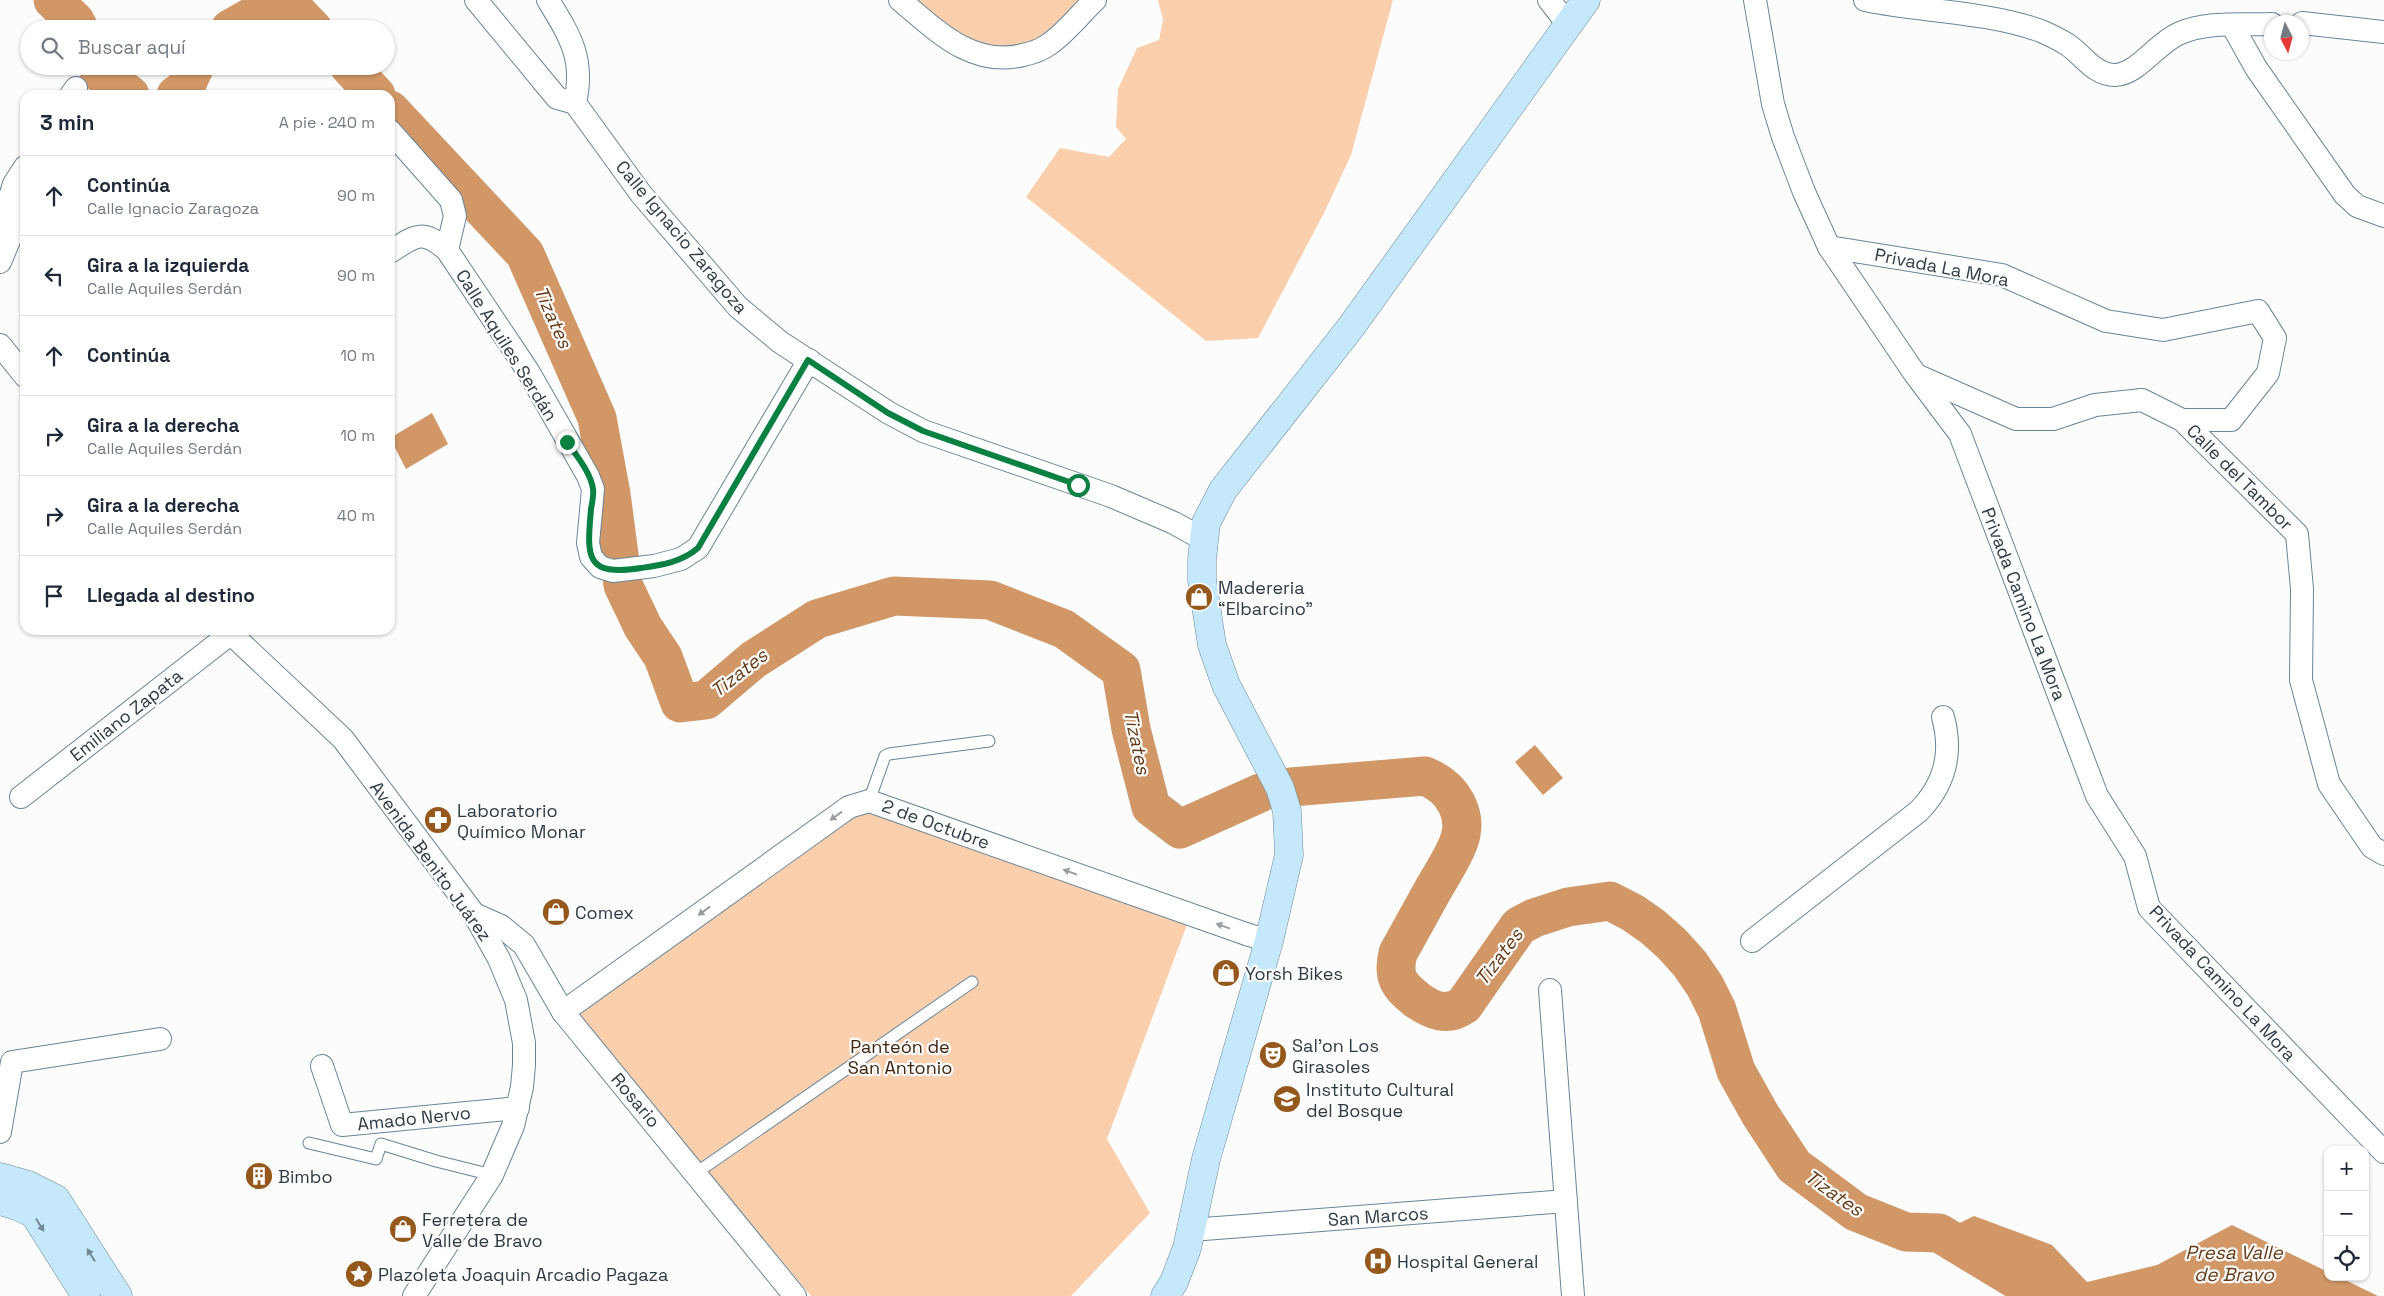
<!DOCTYPE html>
<html lang="es">
<head>
<meta charset="utf-8">
<style>
	body { margin:0; font-family:"Space Grotesk",sans-serif; background:#f2f2f3; color:#1f2937 }
	.controls { position:absolute; right:15px; bottom:15px; display:grid; overflow:hidden; border-radius:10px; box-shadow:0 1px 4px #0004 }
	.controls button { width:45px; height:45px; display:grid; place-items:center; padding:0; border:0; border-bottom:1px solid #e0e1e3; background:#fff; color:#1f2937; font:25px sans-serif }
	.compass { position:absolute; left:2264px; top:15px; width:45px; height:45px; border-radius:50%; background:#fff; box-shadow:0 1px 4px #0004; rotate:174deg }
	.stop { position:absolute; width:15px; height:15px; margin:-11px; border:4px solid #0b8043; border-radius:50%; background:#fff }
	.stop.end { background:#0b8043; border-color:#fff; box-shadow:0 1px 5px #0008 }
	.list { margin:0; padding:0; list-style:none }
	h2 { display:flex; justify-content:space-between; align-items:center; height:65px; margin:0; padding:0 20px; font-size:21px }
	h2 small { font-size:16px; font-weight:400; color:#747a83 }
	.list li { display:grid; grid-template-columns:32px 1fr auto; gap:15px; align-items:center; box-sizing:border-box; height:80px; padding:0 20px; border-top:1px solid #e0e1e3 }
	.list b { display:block; font-size:19px; white-space:nowrap }
	.list p { margin:0; font-size:16px; white-space:nowrap; color:#747a83 }
	.list em { font-size:16px; font-style:normal; color:#747a83 }
	.icon { flex:none; width:28px; height:28px; fill:none; stroke:currentColor; stroke-width:2; stroke-linecap:round; stroke-linejoin:round }
	.map { position:relative; flex:none; width:2384px; height:1296px; overflow:hidden }
	.search { position:absolute; background:#fff; box-shadow:0 1px 4px #0004; left:20px; top:20px; width:375px; height:55px; display:flex; align-items:center; gap:12px; box-sizing:border-box; padding:0 18px; border-radius:28px; color:#747a83; font-size:19px }
	.panel { position:absolute; background:#fff; box-shadow:0 1px 4px #0004; left:20px; top:90px; width:375px; height:545px; border-radius:15px }
	.map>svg:first-child { display:block }
	.green { fill:#facfae }
	.water { fill:#d19767 }
	.lines { fill:none; stroke-linecap:round; stroke-linejoin:round }
	.river { stroke:#d19767; stroke-width:39 }
	.lane-casing { stroke:#698597; stroke-width:13 }
	.street-casing { stroke:#698597; stroke-width:24 }
	.secondary-casing { stroke:#698597; stroke-width:29 }
	.lane { stroke:#fff; stroke-width:11 }
	.street { stroke:#fff; stroke-width:22 }
	.secondary { stroke:#c5e9fb; stroke-width:28 }
	.oneway { fill:#979da0 }
	.oneway2 { fill:#728995 }
	.route { stroke:#0b8043; stroke-width:6 }
	.labels { text-anchor:middle; dominant-baseline:central; stroke-width:4.5; stroke-linejoin:round; paint-order:stroke }
	.street-label { font-size:18px; fill:#2f3b42; stroke:#fcfcfc }
	.poi-label { font-size:18px; fill:#2f3b42; stroke:#fcfcfc; text-anchor:start }
	.park-label { font-size:18px; fill:#3d250f; stroke:#fcfcfc }
	.water-label { font-size:19px; font-style:italic; fill:#643d18; stroke:#fcfcfc }
</style>
</head>
<body>
<div class="map">
<svg width="2384" height="1296" viewBox="0 0 2384 1296">
	<rect width="100%" height="100%" fill="#fcfcfc"/>
	<!-- green -->
	<g class="green">
		<path d="M918,0H1088L1071,15L1028,46L983,47L940,23Z"/>
		<path d="M1158,0H1393L1351,155L1324,213L1258,338L1206,341L1026,197L1060,148L1109,157L1126,139L1116,127L1118,89L1137,48L1159,40L1163,20Z"/>
		<path d="M865,808L1188,922L1107,1139L1150,1213L1071,1296H811L574,1012Z"/>
	</g>
	<!-- water -->
	<g class="water">
		<path d="M432,413L448,444L406,469L390,438Z"/>
		<path d="M1535,745L1563,778L1543,795L1515,762Z"/>
		<path d="M1974,1216L2052,1245L2087,1282L2157,1265L2232,1225L2328,1272V1277H2339L2378,1296H2013L2007,1267L1939,1233Z"/>
	</g>
	<g class="lines">
		<!-- river -->
		<g class="river">
			<path d="M53,0L75,21L79,29"/>
			<path d="M230,29L269,7L290,5L313,29"/>
			<path d="M97,66L100,73L130,95"/>
			<path d="M349,66L376,95"/>
			<path d="M176,95L184,90L195,66"/>
			<path d="M390,110L525,254L597,418L611,494L623,585L643,627L663,657L680,703L706,700L753,660L817,619L894,596L990,600L1064,629L1121,670L1131,729L1151,807L1180,829L1260,793"/>
			<path d="M1291,787L1425,776C1452,787 1470,814 1458,844C1452,859 1442,874 1434,888C1422,910 1410,931 1398,953C1396,961 1395,968 1397,976C1400,987 1409,993 1417,1000C1433,1011 1447,1017 1464,1005L1519,926L1534,918L1568,907L1610,901L1633,913L1653,927L1672,944L1690,964L1705,986L1717,1010L1736,1071L1760,1114L1794,1166L1856,1212L1906,1232L1939,1233L2043,1296"/>
		</g>
		<defs>
			<g id="lane">
				<path d="M869,801L885,756L889,754L989,741"/>
				<path d="M309,1143L376,1159L381,1144L436,1161L492,1175"/>
				<path d="M696,1173L972,982"/>
			</g>
			<g id="street">
				<path d="M476,0L557,98L575,103"/>
				<path d="M548,0C570,36 585,59 575,103L641,194L738,307L780,342L889,413L923,431L1111,496L1174,523L1203,539"/>
				<path d="M900,0C936,30 972,68 1023,55C1032,53 1041,50 1048,45C1065,34 1080,14 1095,0"/>
				<path d="M1549,0L1567,23"/>
				<path d="M1755,0L1773,104L1783,137L1804,192L1829,247L1915,374L1960,434L2097,796L2135,856L2149,908L2384,1152"/>
				<path d="M1865,0C1923,12 1985,11 2041,31C2050,35 2059,39 2068,45C2083,55 2094,75 2115,75C2138,74 2156,44 2178,34C2206,21 2241,25 2272,24"/>
				<path d="M2302,23L2384,32"/>
				<path d="M2232,25L2256,68L2345,195L2357,206L2384,216"/>
				<path d="M71,95L76,88"/>
				<path d="M390,131L451,200L455,216L447,250"/>
				<path d="M1829,247L2002,275L2106,321L2163,330L2258,311L2275,338L2268,373L2231,420H2182"/>
				<path d="M390,252C416,235 422,229 447,250L528,371L588,476L593,489L588,543L591,557L600,567L613,571L654,566L681,559L698,548L809,360"/>
				<path d="M0,262L10,238L9,200L14,184L25,167"/>
				<path d="M0,345L25,376"/>
				<path d="M1916,375L2016,419H2053L2095,405L2142,400L2182,420L2297,534L2302,589L2301,680L2329,784L2372,847L2384,854"/>
				<path d="M227,630L343,739L474,914L499,959L516,1000L524,1043V1065L522,1087L513,1126L492,1175L414,1296"/>
				<path d="M21,797L230,634"/>
				<path d="M474,914L501,926L524,945L563,1012L795,1296"/>
				<path d="M1752,941L1919,811C1945,784 1953,754 1943,717"/>
				<path d="M1550,990L1573,1296"/>
				<path d="M563,1012L849,807L869,801L1246,934L1269,941"/>
				<path d="M322,1066L342,1125L518,1108"/>
				<path d="M0,1132L12,1062L160,1039"/>
				<path d="M1191,1230L1566,1201"/>
			</g>
			<g id="secondary">
				<path d="M0,1177L28,1185L56,1199L118,1296"/>
				<path d="M0,1201L17,1206L34,1214L86,1296"/>
				<path d="M1165,1296L1174,1282L1187,1248L1206,1159L1269,941L1289,855L1287,811L1280,788L1226,685L1212,645L1202,580V559L1206,523L1223,490L1351,327L1586,0"/>
			</g>
		</defs>
		<!-- lane casing -->
		<use href="#lane" class="lane-casing"/>
		<!-- street casing -->
		<use href="#street" class="street-casing"/>
		<!-- secondary casing -->
		<use href="#secondary" class="secondary-casing"/>
		<!-- lane -->
		<use href="#lane" class="lane"/>
		<!-- street -->
		<use href="#street" class="street"/>
		<!-- secondary -->
		<use href="#secondary" class="secondary"/>
	</g>
	<!-- one-way arrows -->
	<defs><path id="oneway-solid" d="M-6-.8H1V-3.2L6.5 0L1 3.2V.8H-6Z" transform="scale(1.25)"/></defs>
	<g class="oneway">
		<use href="#oneway-solid" transform="translate(836 816) rotate(144)"/>
		<use href="#oneway-solid" transform="translate(1070 872) rotate(-160)"/>
		<use href="#oneway-solid" transform="translate(704 911) rotate(144)"/>
		<use href="#oneway-solid" transform="translate(1223 926) rotate(-160)"/>
	</g>
	<g class="oneway2">
		<use href="#oneway-solid" transform="translate(40 1225) rotate(58)"/>
		<use href="#oneway-solid" transform="translate(91 1255) rotate(-122)"/>
	</g>
	<g class="lines">
		<!-- route -->
		<path class="route" d="M567,442C576,455 591,473 593,489C594,495 592,503 591,509C587,556 584,577 641,568C661,565 682,562 698,548L808,360L888,413L923,431L1078,485"/>
	</g>
	<!-- icons -->
	<defs>
		<symbol id="shop-disc" viewBox="-11 -11 22 22"><circle r="9.5" fill="#95581c" stroke="#fcfcfc"/><path d="M-5-2.5h2.3a2.7 3.5 0 0 1 5.4 0H5L5.5 6h-11ZM-1.5-2.5h3a1.5 2.3 0 0 0-3 0Z" fill="#fff"/></symbol>
		<symbol id="pharmacy-disc" viewBox="-11 -11 22 22"><circle r="9.5" fill="#95581c" stroke="#fcfcfc"/><path d="M-2-6h4v4h4v4h-4v4h-4v-4h-4v-4h4Z" fill="#fff"/></symbol>
		<symbol id="theatre-disc" viewBox="-11 -11 22 22"><circle r="9.5" fill="#95581c" stroke="#fcfcfc"/><path d="M-5-5.5Q0-4 5-5.5V0Q5 5 0 6Q-5 5-5 0ZM-3.3-2.5H-1v1.5H-3.3ZM1-2.5H3.3v1.5H1ZM-2.8 1Q0 5.5 2.8 1Z" fill="#fff"/></symbol>
		<symbol id="school-disc" viewBox="-11 -11 22 22"><circle r="9.5" fill="#95581c" stroke="#fcfcfc"/><path d="M0-5L7-2L0 1L-7-2ZM-4 1L0 2.5L4 1V4Q0 6-4 4Z" fill="#fff"/></symbol>
		<symbol id="building-disc" viewBox="-11 -11 22 22"><circle r="9.5" fill="#95581c" stroke="#fcfcfc"/><path d="M-4-6H4V6H1V3H-1V6H-4ZM-2.5-4.3h1.7v1.8h-1.7ZM.8-4.3h1.7v1.8H.8ZM-2.5-1h1.7V.8h-1.7ZM.8-1h1.7V.8H.8Z" fill="#fff"/></symbol>
		<symbol id="hospital-disc" viewBox="-11 -11 22 22"><circle r="9.5" fill="#95581c" stroke="#fcfcfc"/><path d="M-5-5h3v3.5h4V-5h3V5h-3V1.5h-4V5h-3Z" fill="#fff"/></symbol>
		<symbol id="sight-disc" viewBox="-11 -11 22 22"><circle r="9.5" fill="#95581c" stroke="#fcfcfc"/><path d="M0-6L1.8-2.2L6-1.7L2.9 1.2L3.7 5.4L0 3.3L-3.7 5.4L-2.9 1.2L-6-1.7L-1.8-2.2Z" fill="#fff"/></symbol>
	</defs>
	<g fill-rule="evenodd">
		<use href="#shop-disc" x="1183" y="581" width="32" height="32"/>
		<use href="#pharmacy-disc" x="422" y="804" width="32" height="32"/>
		<use href="#shop-disc" x="540" y="896" width="32" height="32"/>
		<use href="#shop-disc" x="1210" y="957" width="32" height="32"/>
		<use href="#theatre-disc" x="1257" y="1039" width="32" height="32"/>
		<use href="#school-disc" x="1271" y="1083" width="32" height="32"/>
		<use href="#building-disc" x="243" y="1160" width="32" height="32"/>
		<use href="#shop-disc" x="387" y="1213" width="32" height="32"/>
		<use href="#hospital-disc" x="1362" y="1245" width="32" height="32"/>
		<use href="#sight-disc" x="343" y="1258" width="32" height="32"/>
	</g>
	<g class="labels">
		<!-- street labels -->
		<g class="street-label">
			<text transform="translate(682 237) rotate(50)">Calle Ignacio Zaragoza</text>
			<text transform="translate(1942 267) rotate(11)">Privada La Mora</text>
			<text transform="translate(507 345) rotate(58)">Calle Aquiles Serdán</text>
			<text transform="translate(2240 477) rotate(45)">Calle del Tambor</text>
			<text transform="translate(2024 604) rotate(69)">Privada Camino La Mora</text>
			<text transform="translate(126 715) rotate(-38)">Emiliano Zapata</text>
			<text transform="translate(936 824) rotate(20)">2 de Octubre</text>
			<text transform="translate(431 861) rotate(54)">Avenida Benito Juárez</text>
			<text transform="translate(2223 983) rotate(47)">Privada Camino La Mora</text>
			<text transform="translate(636 1100) rotate(50)">Rosario</text>
			<text transform="translate(414 1118) rotate(-6)">Amado Nervo</text>
			<text transform="translate(1378 1216) rotate(-4)">San Marcos</text>
		</g>
		<!-- poi labels -->
		<g class="poi-label">
			<text x="1218" y="587">Madereria<tspan x="1218" dy="21">“Elbarcino”</tspan></text>
			<text x="457" y="810">Laboratorio<tspan x="457" dy="21">Químico Monar</tspan></text>
			<text x="575" y="912">Comex</text>
			<text x="1245" y="973">Yorsh Bikes</text>
			<text x="1292" y="1045">Sal'on Los<tspan x="1292" dy="21">Girasoles</tspan></text>
			<text x="1306" y="1089">Instituto Cultural<tspan x="1306" dy="21">del Bosque</tspan></text>
			<text x="278" y="1176">Bimbo</text>
			<text x="422" y="1219">Ferretera de<tspan x="422" dy="21">Valle de Bravo</tspan></text>
			<text x="1397" y="1261">Hospital General</text>
			<text x="378" y="1274">Plazoleta Joaquin Arcadio Pagaza</text>
		</g>
		<!-- park labels -->
		<g class="park-label">
			<text x="900" y="1046">Panteón de<tspan x="900" dy="21">San Antonio</tspan></text>
		</g>
		<!-- water labels -->
		<g class="water-label">
			<text transform="translate(553 317) rotate(66)">Tizates</text>
			<text transform="translate(739 673) rotate(-38)">Tizates</text>
			<text transform="translate(1137 742) rotate(78)">Tizates</text>
			<text transform="translate(1499 957) rotate(-53)">Tizates</text>
			<text transform="translate(1834 1193) rotate(35)">Tizates</text>
			<text x="2234" y="1252">Presa Valle<tspan x="2234" dy="22">de Bravo</tspan></text>
		</g>
	</g>
</svg>
<div class="controls">
<button>+</button>
<button>−</button>
<button><svg class="icon" aria-label="locate" viewBox="0 0 24 24"><circle cx="12" cy="12" r="6"/><path d="M12 2v4M12 18v4M2 12h4M18 12h4"/></svg></button>
</div>
<svg class="compass" viewBox="-18 -18 36 36"><path d="M0-13l5 13h-10z" fill="#e53935"/><path d="M0 13l5-13h-10z" fill="#747a83"/></svg>
<div class="stop" style="left:1078px;top:485px"></div>
<div class="stop end" style="left:567px;top:442px"></div>
<div class="search"><svg class="icon" aria-label="search" viewBox="0 0 24 24"><circle cx="10" cy="10" r="6"/><path d="M15 15l6 6"/></svg>Buscar aquí</div>
<section class="panel">
<h2>3 min<small>A pie · 240 m</small></h2>
<ul class="list">
<li><svg class="icon" aria-label="ahead" viewBox="0 0 24 24"><path d="M12 20V5M6 11l6-6 6 6"/></svg><div><b>Continúa</b><p>Calle Ignacio Zaragoza</p></div><em>90 m</em></li>
<li><svg class="icon" aria-label="left" viewBox="0 0 24 24"><path d="M17 20v-9H6M10 6l-5 5 5 5"/></svg><div><b>Gira a la izquierda</b><p>Calle Aquiles Serdán</p></div><em>90 m</em></li>
<li><svg class="icon" aria-label="ahead" viewBox="0 0 24 24"><path d="M12 20V5M6 11l6-6 6 6"/></svg><div><b>Continúa</b></div><em>10 m</em></li>
<li><svg class="icon" aria-label="right" viewBox="0 0 24 24"><path d="M7 20v-9h11M14 6l5 5-5 5"/></svg><div><b>Gira a la derecha</b><p>Calle Aquiles Serdán</p></div><em>10 m</em></li>
<li><svg class="icon" aria-label="right" viewBox="0 0 24 24"><path d="M7 20v-9h11M14 6l5 5-5 5"/></svg><div><b>Gira a la derecha</b><p>Calle Aquiles Serdán</p></div><em>40 m</em></li>
<li><svg class="icon" aria-label="arrive" viewBox="0 0 24 24"><path d="M6 21V4h12l-3 4 3 4H6"/></svg><div><b>Llegada al destino</b></div></li>
</ul>
</section>
</div>
</body>
</html>
